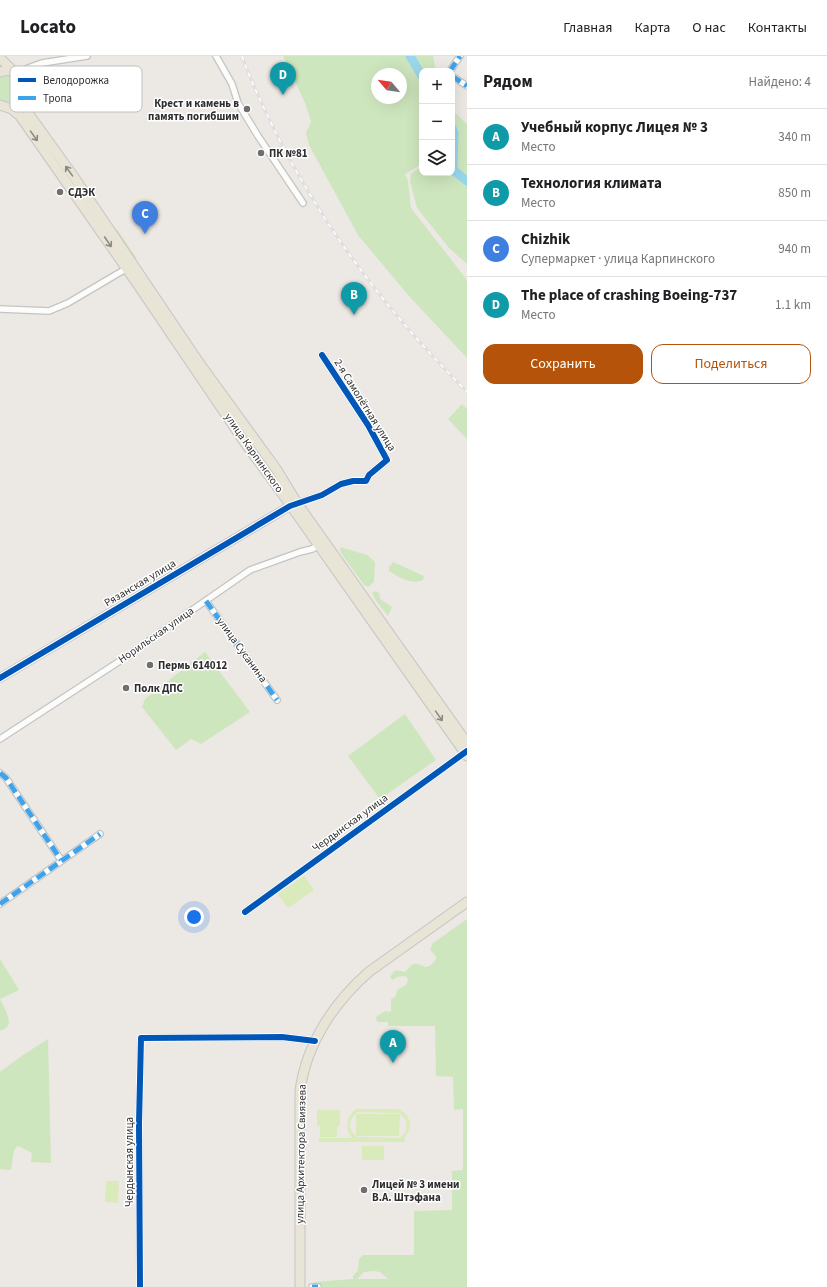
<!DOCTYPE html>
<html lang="ru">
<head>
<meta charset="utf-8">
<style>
	body { margin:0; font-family:"Source Sans 3",sans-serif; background:#f2f2f2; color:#202124 }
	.controls { position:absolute; right:12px; top:12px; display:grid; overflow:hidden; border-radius:8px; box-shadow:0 4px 16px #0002 }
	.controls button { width:36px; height:36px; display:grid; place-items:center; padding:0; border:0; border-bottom:1px solid #e0e0e0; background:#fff; color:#202124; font:20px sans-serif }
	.compass { position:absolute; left:371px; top:12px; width:36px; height:36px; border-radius:50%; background:#fff; box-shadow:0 4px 16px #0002; rotate:299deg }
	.you { position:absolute; left:194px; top:861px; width:14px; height:14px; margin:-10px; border:3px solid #fff; border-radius:50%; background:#1a73e8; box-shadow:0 0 0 6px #1a73e833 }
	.badge { display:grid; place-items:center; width:26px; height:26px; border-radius:50%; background:#b45309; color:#fff; font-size:13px; font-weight:700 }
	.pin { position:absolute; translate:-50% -33px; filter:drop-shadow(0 1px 2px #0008) }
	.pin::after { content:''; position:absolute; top:21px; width:14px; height:12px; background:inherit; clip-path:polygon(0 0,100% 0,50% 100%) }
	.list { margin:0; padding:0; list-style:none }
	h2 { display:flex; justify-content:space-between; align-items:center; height:52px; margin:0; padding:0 16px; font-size:17px }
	h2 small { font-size:13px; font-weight:400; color:#757577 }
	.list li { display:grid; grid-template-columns:26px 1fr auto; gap:12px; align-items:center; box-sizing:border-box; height:56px; padding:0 16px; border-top:1px solid #e0e0e0 }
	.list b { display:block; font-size:15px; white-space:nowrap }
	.list p { margin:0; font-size:13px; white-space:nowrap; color:#757577 }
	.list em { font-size:13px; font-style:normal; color:#757577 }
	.actions { display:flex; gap:8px; padding:12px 16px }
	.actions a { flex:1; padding:9px 0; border:1px solid #b45309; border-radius:12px; text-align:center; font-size:14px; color:#b45309 }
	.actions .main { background:#b45309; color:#fff }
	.icon { flex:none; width:22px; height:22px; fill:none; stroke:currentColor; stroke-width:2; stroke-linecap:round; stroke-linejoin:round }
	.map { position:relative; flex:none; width:467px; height:1231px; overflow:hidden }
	header { display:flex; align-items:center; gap:24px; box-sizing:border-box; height:56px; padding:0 20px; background:#fff; border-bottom:1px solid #e0e0e0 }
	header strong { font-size:19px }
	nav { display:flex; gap:22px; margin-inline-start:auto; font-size:14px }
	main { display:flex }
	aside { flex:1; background:#fff }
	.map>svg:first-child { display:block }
	.green { fill:#cee6be; fill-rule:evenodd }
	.pitch { fill:#d9eabb; fill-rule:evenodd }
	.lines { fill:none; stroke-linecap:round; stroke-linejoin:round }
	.river { stroke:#99d6ec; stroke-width:9 }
	.street-casing { stroke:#c5c4c5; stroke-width:8 }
	.secondary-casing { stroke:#c5c4c5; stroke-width:10 }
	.primary-casing { stroke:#c6c5c4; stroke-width:11 }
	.street { stroke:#fcfcfb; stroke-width:5.5 }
	.secondary { stroke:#fcfcfb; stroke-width:8 }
	.primary { stroke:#e8e4d6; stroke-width:9 }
	.rail-casing { stroke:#dfdfe1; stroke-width:3 }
	.rail { stroke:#fff; stroke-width:1.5; stroke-dasharray:4.5; stroke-linecap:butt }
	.quiet { stroke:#3ea3eb; stroke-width:5; stroke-dasharray:10 5; stroke-linecap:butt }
	.cycleway-casing { stroke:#fff; stroke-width:8 }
	.cycleway { stroke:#0057b8; stroke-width:6 }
	.oneway { stroke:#8b8982 }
	.poi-dot { fill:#706f6e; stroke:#fff; stroke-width:1.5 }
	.labels { text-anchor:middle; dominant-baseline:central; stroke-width:3; stroke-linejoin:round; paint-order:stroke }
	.poi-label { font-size:11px; font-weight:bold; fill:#2e2e2e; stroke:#fff; text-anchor:start }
	.street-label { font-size:11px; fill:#2e2e2e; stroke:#fff }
	.key { fill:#fff; stroke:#c0c0c0; stroke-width:1 }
	.key-label { font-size:11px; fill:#2e2e2e }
</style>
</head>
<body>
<header>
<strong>Locato</strong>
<nav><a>Главная</a><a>Карта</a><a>О нас</a><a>Контакты</a></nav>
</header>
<main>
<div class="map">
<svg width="467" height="1231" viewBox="0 0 467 1231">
	<rect width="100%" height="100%" fill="#ece8e4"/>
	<!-- green -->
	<g class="green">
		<path d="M283,0H433L436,15H422V108L405,118L408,125L411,152L467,224V302L409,240L358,179L309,89L306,77L311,66L306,49ZM377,18H401V42H377Z"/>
		<path d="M6,18C9,18 13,19 16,20C31,28 18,54 0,44V20Z"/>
		<path d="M452,54L467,68V208L449,192L417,152L410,126L411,118L422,110V117H452Z"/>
		<path d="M117,173L137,203L133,202L116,176Z"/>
		<path d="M462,348L467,353V383L448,363Z"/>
		<path d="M340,491L367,499L375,506L374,526L368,531L364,529L341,497Z"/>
		<path d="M393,506L424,520L423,524C411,529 400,522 389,515V511Z"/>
		<path d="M376,535C380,537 380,539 380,543L392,551L388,560L376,545L372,537Z"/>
		<path d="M205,596L250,656L201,688L191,683L176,694L142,651L145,643Z"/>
		<path d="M405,658L436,704L380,743L348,700Z"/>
		<path d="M467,863V1231H313L314,1226L353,1223V1220L358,1214L359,1203L363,1199H414V1155L452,1154V1115L463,1114V1053L454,1054L453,1021L436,1020L435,970H388V966H377L376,961L385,955L390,956L391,954V943L395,941L398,933L406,929L408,924L406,920L397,921L393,924L390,921L394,915L396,914L405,916C413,908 413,905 425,911L430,910L436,903V900L430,894L433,887ZM374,1215L380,1216L388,1223H357L364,1216Z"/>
		<path d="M0,903L19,934L0,943C3,950 14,966 6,972C5,973 2,974 0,975Z"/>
		<path d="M48,983L51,1107L31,1106L32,1097L18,1090L14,1094L11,1114L0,1113V1016L23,999Z"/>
	</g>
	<!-- pitch -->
	<g class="pitch">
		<path d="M304,820L314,834L288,852L278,838Z"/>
		<path d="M357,1053H397C411,1057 414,1072 404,1082L405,1083V1086H319V1082H352C345,1072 345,1060 357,1053ZM358,1056L399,1057C409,1064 409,1076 399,1082L358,1081C347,1075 348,1063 358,1056Z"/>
		<path d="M317,1054H340V1070H337V1081H320V1070H326H317Z"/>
		<path d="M356,1058H400L399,1080H356Z"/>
		<rect x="362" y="1090" width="22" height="14"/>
		<path d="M106,1125H119L118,1147L105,1146Z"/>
	</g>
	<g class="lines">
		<!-- river -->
		<g class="river">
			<path d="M410,0L422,20"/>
			<path d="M452,72L454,77L453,114L467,125"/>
		</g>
		<defs>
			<g id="street">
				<path d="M216,0L232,28L238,47L258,80L303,147"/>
				<path d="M450,15L460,0"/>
				<path d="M17,16L42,7L87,0"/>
				<path d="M452,20L467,30"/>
				<path d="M28,31L37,9"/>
				<path d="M0,253L49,255L68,247L129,211"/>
				<path d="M294,448L322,439L341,428L353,425H366L369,419L387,404L368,369L322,299"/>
				<path d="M206,545L277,644"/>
				<path d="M0,683L129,599L185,559L250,514L300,496L312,493L319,489"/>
				<path d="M0,717L6,722L61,804"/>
				<path d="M0,848L100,778"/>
				<path d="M245,856L467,695"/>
				<path d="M140,1231L139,1067L141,982L282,981L315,985"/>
				<path d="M312,1231H318"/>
			</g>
			<path id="secondary" d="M0,622L290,450"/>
			<g id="primary">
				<path d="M0,2L12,14"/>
				<path d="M0,16C12,12 25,16 27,30C28,36 25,41 26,46C26,53 29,59 33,64L74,121L200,308L277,414L297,447L467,687"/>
				<path d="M0,49L12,53L20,60L138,229L245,387L284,440L467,700"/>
				<path d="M300,1231V1035C306,988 334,946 370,915L467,846"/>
			</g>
		</defs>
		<!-- street casing -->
		<use href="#street" class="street-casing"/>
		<!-- secondary casing -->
		<use href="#secondary" class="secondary-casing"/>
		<!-- primary casing -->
		<use href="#primary" class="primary-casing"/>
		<!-- street -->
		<use href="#street" class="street"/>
		<!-- secondary -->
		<use href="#secondary" class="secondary"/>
		<!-- primary -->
		<use href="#primary" class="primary"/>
		<defs>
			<path id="rail" d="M242,0C251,26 263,50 275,75C310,145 354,210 405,269C424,292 446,314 467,336"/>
		</defs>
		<!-- rail casing -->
		<use href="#rail" class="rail-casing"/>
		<!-- rail -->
		<use href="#rail" class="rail"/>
		<!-- quiet -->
		<g class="quiet">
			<path d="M450,15L460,0"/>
			<path d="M452,20L467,30"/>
			<path d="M206,545L277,644"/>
			<path d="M0,717L6,722L61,804"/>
			<path d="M0,848L100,778"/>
			<path d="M312,1231H318"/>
		</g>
		<defs>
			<g id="cycleway">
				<path d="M0,622L290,450L322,439L341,428L353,425H366L369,419L387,404L368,369L322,299"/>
				<path d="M245,856L467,695"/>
				<path d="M140,1231L139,1067L141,982L282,981L315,985"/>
			</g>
		</defs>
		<!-- cycleway casing -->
		<use href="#cycleway" class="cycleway-casing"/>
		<!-- cycleway -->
		<use href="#cycleway" class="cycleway"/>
	</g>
	<!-- one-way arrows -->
	<defs><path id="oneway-shaft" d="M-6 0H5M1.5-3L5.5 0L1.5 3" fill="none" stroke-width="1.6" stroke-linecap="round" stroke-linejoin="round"/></defs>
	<g class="oneway">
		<use href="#oneway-shaft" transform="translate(34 80) rotate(55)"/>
		<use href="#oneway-shaft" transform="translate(69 115) rotate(-126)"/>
		<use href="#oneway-shaft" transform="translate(108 186) rotate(56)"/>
		<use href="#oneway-shaft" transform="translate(439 660) rotate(55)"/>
	</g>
	<!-- markers -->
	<g class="poi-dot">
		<circle cx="247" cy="53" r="4"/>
		<circle cx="261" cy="97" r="4"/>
		<circle cx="60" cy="136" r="4"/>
		<circle cx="150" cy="609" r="4"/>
		<circle cx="126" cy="632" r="4"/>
		<circle cx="364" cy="1134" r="4"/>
	</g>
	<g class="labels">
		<!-- poi labels -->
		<g class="poi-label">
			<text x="239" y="47" text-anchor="end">Крест и камень в<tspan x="239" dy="13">память погибшим</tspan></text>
			<text x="269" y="97">ПК №81</text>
			<text x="68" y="136">СДЭК</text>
			<text x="158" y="609">Пермь 614012</text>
			<text x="134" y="632">Полк ДПС</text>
			<text x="372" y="1128">Лицей № 3 имени<tspan x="372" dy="13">В.А. Штэфана</tspan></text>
		</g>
		<!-- street labels -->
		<g class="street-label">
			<text transform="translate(365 349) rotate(58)">2-я Самолётная улица</text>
			<text transform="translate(254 397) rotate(55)">улица Карпинского</text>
			<text transform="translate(140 527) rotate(-31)">Рязанская улица</text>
			<text transform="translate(156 579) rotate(-35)">Норильская улица</text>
			<text transform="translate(242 594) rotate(54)">улица Сусанина</text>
			<text transform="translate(350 767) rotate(-36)">Чердынская улица</text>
			<text transform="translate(301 1098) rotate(-89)">улица Архитектора Свиязева</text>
			<text transform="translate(129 1106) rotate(-90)">Чердынская улица</text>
		</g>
	</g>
	<!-- legend -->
	<rect x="10" y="10" width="132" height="46" rx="6" class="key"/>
	<rect x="18" y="22" width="18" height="4" fill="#0057b8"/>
	<rect x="18" y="40" width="18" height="4" fill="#3ea3eb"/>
	<g class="key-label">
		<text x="43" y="28">Велодорожка</text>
		<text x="43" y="46">Тропа</text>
	</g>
</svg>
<div class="controls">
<button>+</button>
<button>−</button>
<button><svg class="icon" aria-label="layers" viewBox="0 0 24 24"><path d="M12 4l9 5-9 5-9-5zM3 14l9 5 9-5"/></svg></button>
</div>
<svg class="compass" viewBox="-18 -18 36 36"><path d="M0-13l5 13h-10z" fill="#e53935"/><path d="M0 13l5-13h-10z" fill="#757577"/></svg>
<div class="you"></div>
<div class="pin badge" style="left:393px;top:1007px;background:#0f9aa8">A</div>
<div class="pin badge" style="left:354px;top:259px;background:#0f9aa8">B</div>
<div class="pin badge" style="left:145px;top:178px;background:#3f7fe0">C</div>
<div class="pin badge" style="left:283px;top:39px;background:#0f9aa8">D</div>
</div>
<aside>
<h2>Рядом<small>Найдено: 4</small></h2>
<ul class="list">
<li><span class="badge" style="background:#0f9aa8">A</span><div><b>Учебный корпус Лицея № 3</b><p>Место</p></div><em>340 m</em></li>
<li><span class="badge" style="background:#0f9aa8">B</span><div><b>Технология климата</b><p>Место</p></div><em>850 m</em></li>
<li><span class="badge" style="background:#3f7fe0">C</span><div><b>Chizhik</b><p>Супермаркет · улица Карпинского</p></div><em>940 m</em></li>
<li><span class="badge" style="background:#0f9aa8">D</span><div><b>The place of crashing Boeing-737</b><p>Место</p></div><em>1.1 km</em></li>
</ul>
<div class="actions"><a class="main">Сохранить</a><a>Поделиться</a></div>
</aside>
</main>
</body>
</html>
